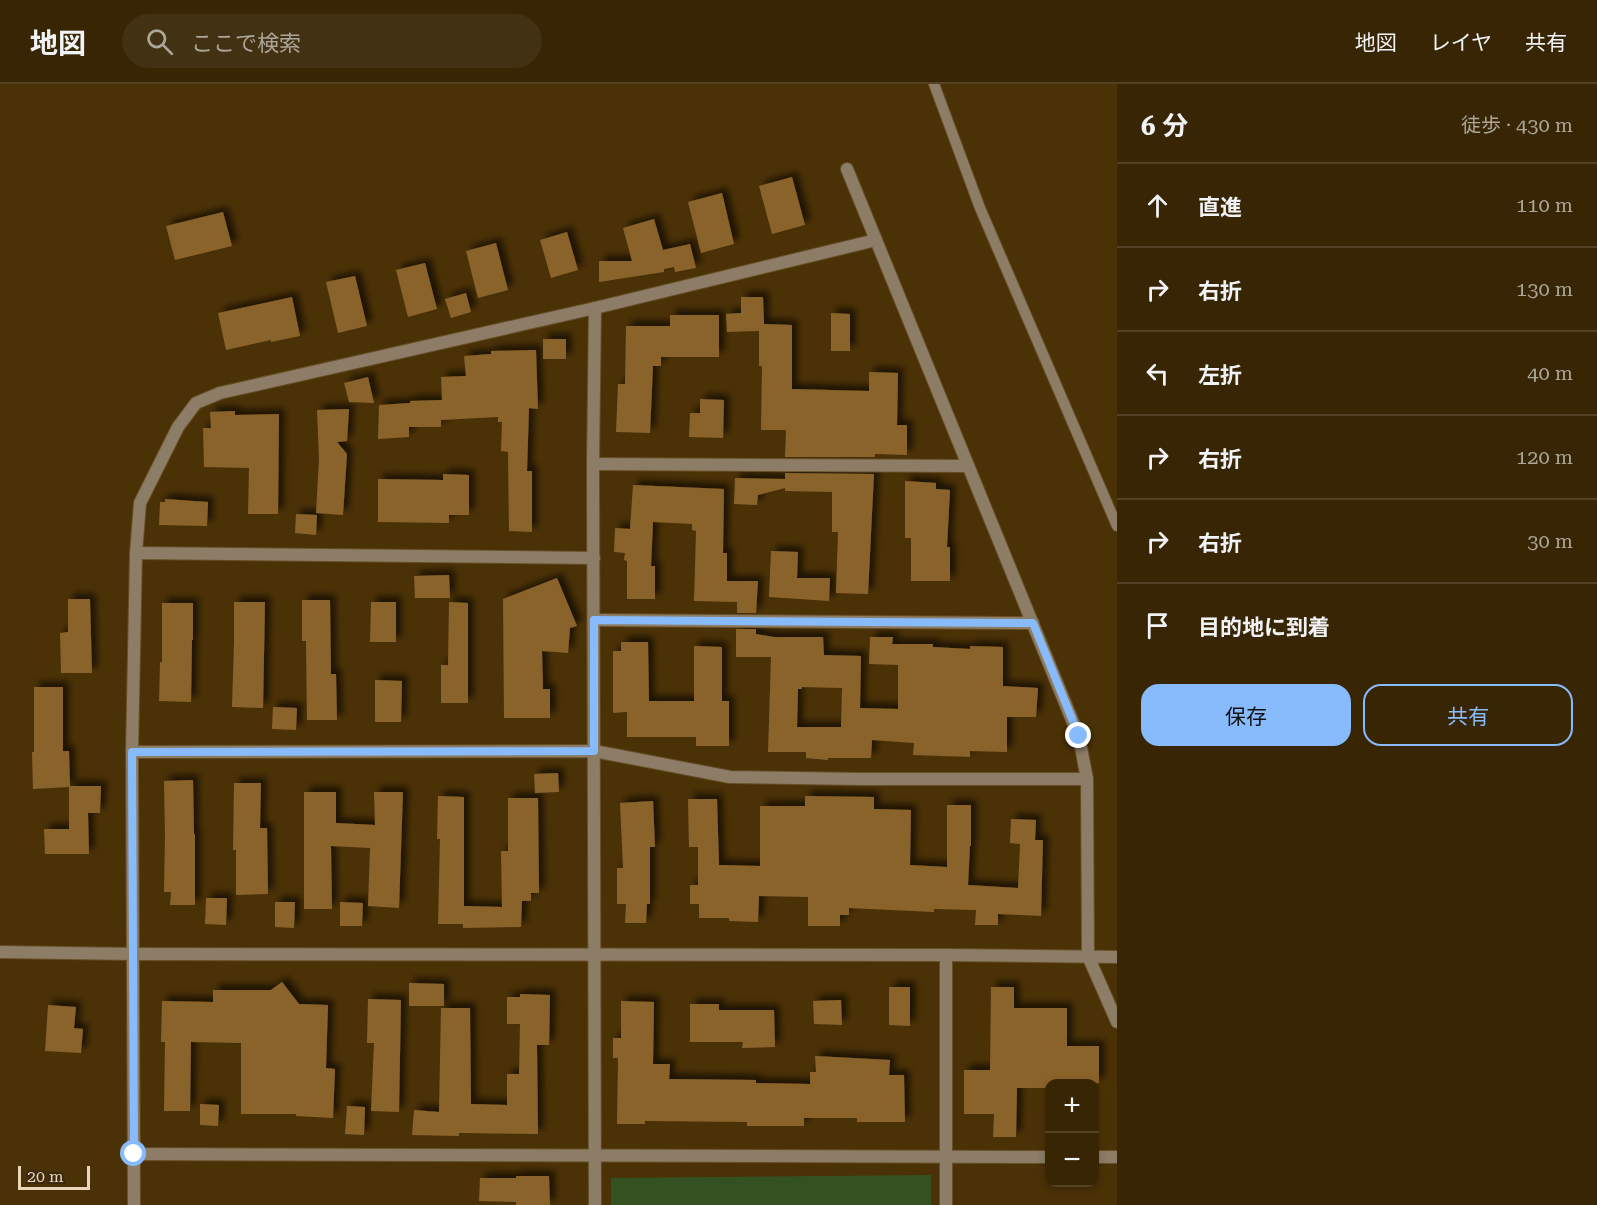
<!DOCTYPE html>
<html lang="ja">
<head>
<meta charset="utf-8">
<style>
	body { margin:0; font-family:"Roboto Serif","Noto Sans JP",serif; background:#433113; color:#f1f3f6 }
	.controls { position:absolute; right:18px; bottom:18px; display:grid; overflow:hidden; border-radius:12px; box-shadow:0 3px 9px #0003 }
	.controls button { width:54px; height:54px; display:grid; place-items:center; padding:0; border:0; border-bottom:2px solid #524226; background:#382504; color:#f1f3f6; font:30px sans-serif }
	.scale { position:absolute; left:18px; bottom:15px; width:72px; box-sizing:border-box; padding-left:6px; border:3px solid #e9d5bb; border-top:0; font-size:16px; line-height:21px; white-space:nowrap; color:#e9d5bb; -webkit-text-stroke:4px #3c290d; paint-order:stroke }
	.stop { position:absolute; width:18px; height:18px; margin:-14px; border:4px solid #87bbfb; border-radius:50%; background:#fff }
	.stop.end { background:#87bbfb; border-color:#fff; box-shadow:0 2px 6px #0008 }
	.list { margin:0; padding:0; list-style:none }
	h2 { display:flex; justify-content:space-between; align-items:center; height:78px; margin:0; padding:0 24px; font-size:26px }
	h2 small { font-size:20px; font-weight:400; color:#aba59a }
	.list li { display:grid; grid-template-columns:39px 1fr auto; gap:18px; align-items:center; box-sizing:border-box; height:84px; padding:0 24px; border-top:2px solid #524226 }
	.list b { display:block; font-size:22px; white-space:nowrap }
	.list em { font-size:20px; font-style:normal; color:#aba59a }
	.actions { display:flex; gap:12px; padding:18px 24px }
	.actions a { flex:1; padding:14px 0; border:2px solid #87bbfb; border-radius:18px; text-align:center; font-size:21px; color:#87bbfb }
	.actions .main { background:#87bbfb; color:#111 }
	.icon { flex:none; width:33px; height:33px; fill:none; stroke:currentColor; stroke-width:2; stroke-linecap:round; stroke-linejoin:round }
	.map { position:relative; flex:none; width:1117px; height:1121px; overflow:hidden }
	header { display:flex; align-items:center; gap:36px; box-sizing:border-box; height:84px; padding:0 30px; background:#382504; border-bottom:2px solid #524226 }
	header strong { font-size:28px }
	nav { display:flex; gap:33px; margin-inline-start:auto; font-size:21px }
	.search { width:420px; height:54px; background:#433113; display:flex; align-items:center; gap:15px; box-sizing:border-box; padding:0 21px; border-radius:33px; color:#aba59a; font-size:22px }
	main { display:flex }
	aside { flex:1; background:#382504 }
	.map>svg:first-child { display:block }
	.green { fill:#345121 }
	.building { fill:#8a642c; fill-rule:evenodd; filter:url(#shadow) }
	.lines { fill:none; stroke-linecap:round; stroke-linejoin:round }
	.service-casing { stroke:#674f27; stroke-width:12 }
	.minor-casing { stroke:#674f27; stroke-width:14 }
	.tertiary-casing { stroke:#674f27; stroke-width:14 }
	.service { stroke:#8d7d67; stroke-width:10 }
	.minor { stroke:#8d7d67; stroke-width:12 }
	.tertiary { stroke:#8d7d67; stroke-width:12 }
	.route { stroke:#87bbfb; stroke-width:8 }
</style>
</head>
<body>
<header>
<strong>地図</strong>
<div class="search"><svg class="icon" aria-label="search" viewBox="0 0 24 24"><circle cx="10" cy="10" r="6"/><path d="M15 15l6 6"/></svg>ここで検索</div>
<nav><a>地図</a><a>レイヤ</a><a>共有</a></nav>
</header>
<main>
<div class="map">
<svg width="1117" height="1121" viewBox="0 0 1117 1121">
	<defs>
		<filter id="shadow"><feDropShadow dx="5.5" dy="-5.5" stdDeviation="3" flood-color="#0009"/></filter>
	</defs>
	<rect width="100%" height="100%" fill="#4b3106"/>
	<!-- green -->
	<path class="green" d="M931,1091V1121H611V1094Z"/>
	<!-- building -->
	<g class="building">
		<path d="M792,93L805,141L772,150L759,102Z"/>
		<path d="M722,109L734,160L701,169L688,118Z"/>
		<path d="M223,128L232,162L175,176L166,142Z"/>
		<path d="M654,135L663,166L690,160L696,184L675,188L674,183L664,185V188L599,198V177H632L623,144Z"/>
		<path d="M567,148L578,186L551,194L540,156Z"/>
		<path d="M496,159L508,206L478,214L466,167Z"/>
		<path d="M425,179L437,225L408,233L396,186Z"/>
		<path d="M355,192L367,242L338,249L326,198Z"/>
		<path d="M466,209L471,228L451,234L445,215Z"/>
		<path d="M292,213L300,252L271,258V256L226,266L218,229Z"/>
		<path d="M741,213H763L764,240L792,241V305L869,307V288L898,289L897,341H907V371L875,370V373H785L786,346H761L762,282H759V247L727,248L726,230L741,229Z"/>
		<path d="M831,229L850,230V267H831Z"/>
		<path d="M670,231H719V273H661V282H653L650,349L616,348L618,300H625L626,242H670Z"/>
		<rect x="543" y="255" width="23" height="20"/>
		<path d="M536,266L538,325L529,324L527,387H532V448L509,447L508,368L501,367L502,338H498V333L441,336V343H409V353L378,355L379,321L410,319V317L442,316L441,293L466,292L464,272L491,270V267Z"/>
		<path d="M368,293L374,319L349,318L344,299Z"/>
		<path d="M700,315L724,316L723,354L689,353L690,329H700Z"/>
		<path d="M349,325L347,357L337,358L347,370L343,431L316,429L319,375L317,326Z"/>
		<path d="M235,327V331L279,330L278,430H248L249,384L204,383L203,344H211L210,328Z"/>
		<path d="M785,389L874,390L868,510L836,509L838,448H832V408L785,407V404L758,411L757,421L734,420L735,394L785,395Z"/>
		<path d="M443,390L469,391V431H449V439L378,438V395L443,396Z"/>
		<path d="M905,397L936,399V405L950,406L947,463H950V497H911V454H905Z"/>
		<path d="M633,401L724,405L723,469H727V497H758L756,529H737V518L694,517L696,447L692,446V440L653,438L651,482H655V515H627V477L624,476L625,469L614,468L615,444L630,445Z"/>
		<path d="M165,415L208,418L207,442L159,441L160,418H165Z"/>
		<path d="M296,430L317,431L316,451L295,449Z"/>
		<path d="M771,467L798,468L797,494H830L829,517L769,513Z"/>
		<path d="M449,491L450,514H415L414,492Z"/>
		<path d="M557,494L577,542L570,544L568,569L542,567L543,605H550V634H504L503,515Z"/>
		<path d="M68,515H90L92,589H61L60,549L68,548Z"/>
		<path d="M302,516H330L331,590H336L337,636H307L306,557H302Z"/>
		<path d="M234,518H265L263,624L232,623L234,558Z"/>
		<path d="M371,518H396V558H370Z"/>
		<path d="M449,518L468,519V619H441V581H448Z"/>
		<path d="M162,519H193V556H192L191,618L159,617L160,578H162Z"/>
		<path d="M736,545H756V550L774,553H823L824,571L861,572L860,624L898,625V581L869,580L870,553H893L892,560H933V563L970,565V562L1003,563V602L1038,604L1036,633H1007V668L970,667V673L913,671L914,659L872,656L871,674H828V676L806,674V668H768L771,573H736ZM802,603L842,604L841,643H797L798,605H802Z"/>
		<path d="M621,558H648L649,617H694V562L722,563V617H729V662H696V653H627V628L613,629V567H621Z"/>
		<path d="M375,596L402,597L401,638H375Z"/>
		<path d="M34,603H63V667H69L70,702H101L100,729H88L89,770H45L44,745H69V703L33,705L32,668H34Z"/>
		<path d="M273,623L297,624L296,646L272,645Z"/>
		<path d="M558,689L559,708L535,709L534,690Z"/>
		<path d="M193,696L194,750H195V821H170L171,808H164L165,751L164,697Z"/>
		<path d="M234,699H261L260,744H267L268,810L236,811V766H233Z"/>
		<path d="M304,708H336V739L375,741L374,708H403L399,824L368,822L370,764L331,762L332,825H304Z"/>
		<path d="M438,712L464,713V822L502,823L501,767H508V714H538L539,809H531V817H522L521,843L463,844V840H438L440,755H437Z"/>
		<path d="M805,712L874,713V725L911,726L910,781L947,783V721H971V762H970L968,801L1018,804L1020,760L1010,759L1011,735L1036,736L1035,756H1043L1041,832L998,830V841H975L976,826L934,825V828L849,824V831H840V842H808V813L759,812L758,838L729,837V834H699V820H690V801H698V763H689L688,715H717L719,781L760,782V722H805Z"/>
		<path d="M653,717L655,763H650V820H647L646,839H625L626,820H617V784H623L620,719Z"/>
		<path d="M206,814H227L226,841L205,840Z"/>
		<path d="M275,818H295L294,844L275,843Z"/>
		<path d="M340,818L363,819L362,842H340Z"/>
		<path d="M282,898L299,920L328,921L326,984L335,985L333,1034L296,1032V1030H241V959L191,958L190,1027H164L165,958H161L162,917L213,918V906H271Z"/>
		<path d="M409,899L444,900V922H409Z"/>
		<path d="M889,903H910V942L889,941Z"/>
		<path d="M991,903H1014V924H1067V962H1099V999H1050V1004H1017L1016,1053H993L994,1030H964V986H990Z"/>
		<path d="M520,910L550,911L549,961H537L538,1050L459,1049V1052L412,1051L414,1026L439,1028L441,924H470L471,1020L507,1021V990H519L520,940H507V913H520Z"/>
		<path d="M368,915L401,916L399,1028L371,1027L374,959H367Z"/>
		<path d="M841,916L842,941L814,940L813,917Z"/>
		<path d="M621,917L654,918L653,980H670L669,995L756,996V999L810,1000V988H816L815,972L890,976L889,991H904L905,1038H857V1034H804V1042H747V1038L645,1037V1040H617L618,974H613V954H621Z"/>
		<path d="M690,920H719V926H774L775,963L742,964L743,958H690Z"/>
		<path d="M48,921L76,923L74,944L83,945L81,969L45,967Z"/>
		<path d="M200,1020L219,1021L218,1042L200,1041Z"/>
		<path d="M347,1022L365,1023L364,1051L345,1050Z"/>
		<path d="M516,1092H549L550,1121H516V1118L479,1117L480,1094H516Z"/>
	</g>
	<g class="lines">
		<defs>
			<path id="service" d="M934,0L980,124L1117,442"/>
			<g id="minor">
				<path d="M847,85L1079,653L1087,695L1088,872L1117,938"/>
				<path d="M593,380L967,382"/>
				<path d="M136,469L594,474"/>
				<path d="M594,536L1033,539"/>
				<path d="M132,668L594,667L730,693L861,695H1087"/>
				<path d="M133,1070L1050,1073"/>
				<path d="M1094,1073H1117"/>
				<path d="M134,1121L132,668L136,469L140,419L178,343L196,319L220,309L595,224L876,156"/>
				<path d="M595,1121L593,380L595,224"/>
				<path d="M946,1121V871"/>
			</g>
			<path id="tertiary" d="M0,868L133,870L946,871L1117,873"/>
		</defs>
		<!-- service casing -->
		<use href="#service" class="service-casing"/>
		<!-- minor casing -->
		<use href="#minor" class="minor-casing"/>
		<!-- tertiary casing -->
		<use href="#tertiary" class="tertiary-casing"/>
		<!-- service -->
		<use href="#service" class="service"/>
		<!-- minor -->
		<use href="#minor" class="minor"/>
		<!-- tertiary -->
		<use href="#tertiary" class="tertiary"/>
	</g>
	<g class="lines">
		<!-- route -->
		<path class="route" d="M134,1070L132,668L594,667V536L1033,539L1079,652"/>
	</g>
</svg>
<div class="controls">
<button>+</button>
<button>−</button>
</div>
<div class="scale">20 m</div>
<div class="stop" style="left:134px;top:1070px"></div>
<div class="stop end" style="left:1079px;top:652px"></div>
</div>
<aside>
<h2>6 分<small>徒歩 · 430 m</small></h2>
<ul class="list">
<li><svg class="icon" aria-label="ahead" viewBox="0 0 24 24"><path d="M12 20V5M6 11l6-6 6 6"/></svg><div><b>直進</b></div><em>110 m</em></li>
<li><svg class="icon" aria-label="right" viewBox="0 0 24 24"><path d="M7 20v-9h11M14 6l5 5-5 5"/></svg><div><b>右折</b></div><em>130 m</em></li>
<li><svg class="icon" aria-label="left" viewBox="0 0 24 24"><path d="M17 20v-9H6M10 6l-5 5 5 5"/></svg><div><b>左折</b></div><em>40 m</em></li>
<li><svg class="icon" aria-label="right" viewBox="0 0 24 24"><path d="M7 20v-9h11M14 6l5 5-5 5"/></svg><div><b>右折</b></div><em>120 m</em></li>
<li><svg class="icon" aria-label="right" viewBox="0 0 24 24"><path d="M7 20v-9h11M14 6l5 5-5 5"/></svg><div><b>右折</b></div><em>30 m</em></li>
<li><svg class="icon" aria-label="arrive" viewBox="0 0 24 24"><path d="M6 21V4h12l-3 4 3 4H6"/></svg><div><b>目的地に到着</b></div></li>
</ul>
<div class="actions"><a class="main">保存</a><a>共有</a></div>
</aside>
</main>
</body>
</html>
